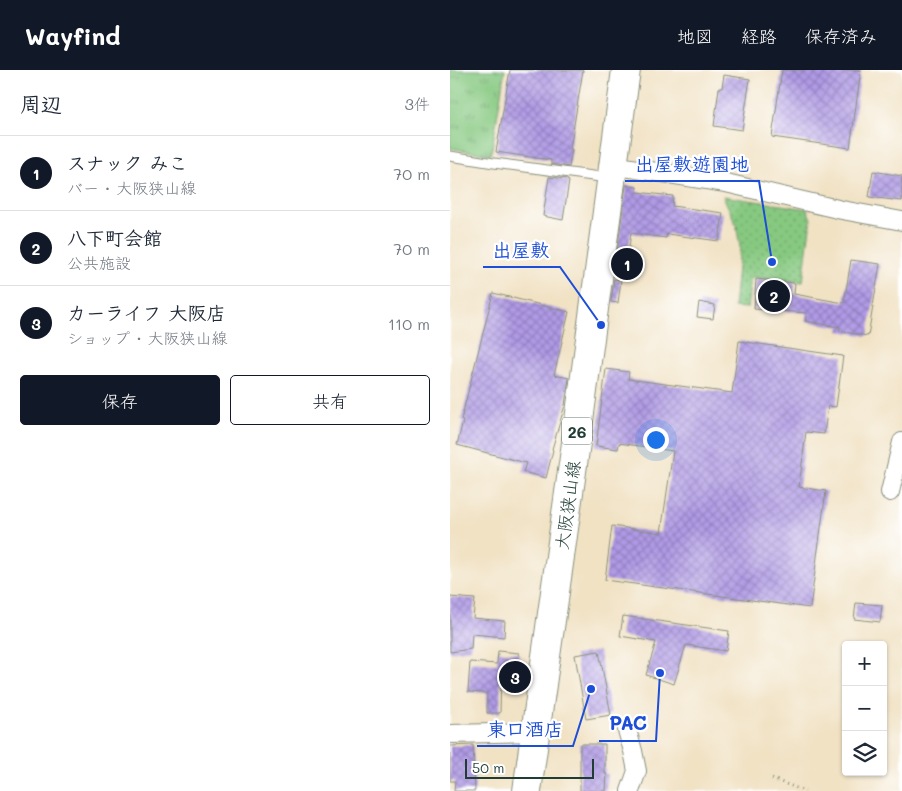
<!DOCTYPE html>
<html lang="ja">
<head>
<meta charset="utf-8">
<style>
	body { margin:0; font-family:Mali,"Klee One",sans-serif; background:#f6f6f7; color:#1f2937 }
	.controls { position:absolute; right:15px; bottom:15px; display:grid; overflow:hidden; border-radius:5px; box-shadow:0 1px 4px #0004 }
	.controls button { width:45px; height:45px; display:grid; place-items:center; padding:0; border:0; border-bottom:1px solid #e0e1e3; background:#fff; color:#1f2937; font:25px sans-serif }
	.scale { position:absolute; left:15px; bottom:12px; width:129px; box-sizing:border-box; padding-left:5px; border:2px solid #1f3d34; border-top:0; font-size:14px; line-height:18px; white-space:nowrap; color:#1f3d34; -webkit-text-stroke:4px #fff; paint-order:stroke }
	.you { position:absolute; left:205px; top:369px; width:18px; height:18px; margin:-12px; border:4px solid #fff; border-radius:50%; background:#1a73e8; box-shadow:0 0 0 8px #1a73e833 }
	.badge { display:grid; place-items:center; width:32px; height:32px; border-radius:50%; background:#111827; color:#fff; font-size:16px; font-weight:700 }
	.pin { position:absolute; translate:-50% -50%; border:2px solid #fff; box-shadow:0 1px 5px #0006 }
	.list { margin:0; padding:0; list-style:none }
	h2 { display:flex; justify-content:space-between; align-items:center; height:65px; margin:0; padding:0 20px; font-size:21px }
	h2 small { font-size:16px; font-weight:400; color:#747a83 }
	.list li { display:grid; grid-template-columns:32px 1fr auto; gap:15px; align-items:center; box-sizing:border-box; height:75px; padding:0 20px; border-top:1px solid #e0e1e3 }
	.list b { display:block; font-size:19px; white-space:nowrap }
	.list p { margin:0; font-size:16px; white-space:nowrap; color:#747a83 }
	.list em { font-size:16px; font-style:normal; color:#747a83 }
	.actions { display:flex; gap:10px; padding:15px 20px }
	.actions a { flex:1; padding:11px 0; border:1px solid #111827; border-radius:5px; text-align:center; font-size:18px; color:#111827 }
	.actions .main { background:#111827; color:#fff }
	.icon { flex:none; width:28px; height:28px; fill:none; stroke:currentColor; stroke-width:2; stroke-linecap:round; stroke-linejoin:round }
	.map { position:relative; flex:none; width:452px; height:721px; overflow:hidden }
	header { display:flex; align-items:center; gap:30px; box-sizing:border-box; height:70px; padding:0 25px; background:#111827; color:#fff }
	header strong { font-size:24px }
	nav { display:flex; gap:28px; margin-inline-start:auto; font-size:18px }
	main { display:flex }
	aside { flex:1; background:#fff }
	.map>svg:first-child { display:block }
	.grass { fill:url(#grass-tufts); stroke:#53835a }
	.park { fill:url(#park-dots); stroke:#53835a }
	.building { fill:url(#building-cross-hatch) }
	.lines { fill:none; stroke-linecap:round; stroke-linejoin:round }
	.lane-casing { stroke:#88907c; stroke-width:11 }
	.street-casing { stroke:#88907c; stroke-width:20 }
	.primary-casing { stroke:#88907c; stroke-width:30 }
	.path { stroke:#88907c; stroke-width:3; stroke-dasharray:1 4; stroke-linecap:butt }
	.lane { stroke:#fff; stroke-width:9 }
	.street { stroke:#fff; stroke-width:18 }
	.primary { stroke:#fff; stroke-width:28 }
	.labels { text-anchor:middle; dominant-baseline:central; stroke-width:4.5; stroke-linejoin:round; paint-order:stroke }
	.shield { fill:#fff; stroke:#627771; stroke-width:1 }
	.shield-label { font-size:16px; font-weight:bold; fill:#1f3d34 }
	.street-label { font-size:18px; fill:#1f3d34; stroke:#fff }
	.leader { fill:none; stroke:#1d4ed8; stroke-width:2 }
	.callout-dot { fill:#1d4ed8; stroke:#fff; stroke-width:2 }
	.callout-label { font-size:19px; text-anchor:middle; font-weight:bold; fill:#1d4ed8; stroke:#fff; stroke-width:4.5; stroke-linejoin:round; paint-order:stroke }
</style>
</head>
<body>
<header>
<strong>Wayfind</strong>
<nav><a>地図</a><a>経路</a><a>保存済み</a></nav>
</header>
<main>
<aside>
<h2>周辺<small>3件</small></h2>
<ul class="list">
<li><span class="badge">1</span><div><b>スナック みこ</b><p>バー · 大阪狭山線</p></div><em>70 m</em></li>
<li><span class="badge">2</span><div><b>八下町会館</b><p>公共施設</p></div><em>70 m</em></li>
<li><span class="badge">3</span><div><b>カーライフ 大阪店</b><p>ショップ · 大阪狭山線</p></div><em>110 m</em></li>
</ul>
<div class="actions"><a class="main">保存</a><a>共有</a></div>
</aside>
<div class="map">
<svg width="452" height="721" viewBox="0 0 452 721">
	<defs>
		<pattern id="grass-tufts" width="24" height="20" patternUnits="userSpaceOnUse" patternTransform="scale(1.25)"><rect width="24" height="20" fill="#87c981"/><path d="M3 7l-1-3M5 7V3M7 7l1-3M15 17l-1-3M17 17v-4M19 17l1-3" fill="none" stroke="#6ea46a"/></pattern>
		<pattern id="park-dots" width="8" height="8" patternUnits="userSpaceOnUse" patternTransform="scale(1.25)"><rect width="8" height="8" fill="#87c981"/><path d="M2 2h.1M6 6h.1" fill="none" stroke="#6ea46a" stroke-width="1.8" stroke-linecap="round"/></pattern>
		<pattern id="building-cross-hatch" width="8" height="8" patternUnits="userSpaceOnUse" patternTransform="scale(1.25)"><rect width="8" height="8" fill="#b09ae6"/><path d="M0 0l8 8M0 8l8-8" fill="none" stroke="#8f7fbb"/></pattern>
	</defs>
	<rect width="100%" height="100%" fill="#fff"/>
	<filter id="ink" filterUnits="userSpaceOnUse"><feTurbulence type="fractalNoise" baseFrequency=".02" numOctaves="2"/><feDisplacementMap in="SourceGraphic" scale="10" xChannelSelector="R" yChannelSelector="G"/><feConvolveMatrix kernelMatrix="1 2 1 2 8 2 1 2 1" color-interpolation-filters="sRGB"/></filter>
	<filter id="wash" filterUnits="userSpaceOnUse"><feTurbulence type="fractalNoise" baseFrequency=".0096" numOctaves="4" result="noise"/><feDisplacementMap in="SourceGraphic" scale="20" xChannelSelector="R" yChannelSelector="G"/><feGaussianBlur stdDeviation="1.12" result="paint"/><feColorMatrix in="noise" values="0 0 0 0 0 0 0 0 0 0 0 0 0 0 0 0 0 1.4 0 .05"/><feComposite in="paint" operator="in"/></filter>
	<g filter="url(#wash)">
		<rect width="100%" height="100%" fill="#f1e2c4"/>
		<!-- grass -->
		<path class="grass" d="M0,0H55L41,85L0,78Z"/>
		<!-- park -->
		<path class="park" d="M273,126L357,139L361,149L353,212L301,207L297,238L284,237L290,177L286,154Z"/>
		<g id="blocks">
			<!-- building -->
			<g class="building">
				<path d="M60,0H133L120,79H122L119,97L101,94V90L46,82Z"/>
				<path d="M332,0H411L400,78L322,67Z"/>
				<path d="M274,5L300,9L292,60L264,56L269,18H272Z"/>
				<path d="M423,101L452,106V131L419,127Z"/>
				<path d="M99,107L117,109V110L119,111L113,150L93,146Z"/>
				<path d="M176,115L187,117V122L223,126L222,136L273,143L269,171L217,164L216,168L181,163L175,205L164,204Z"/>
				<path d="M401,190L430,194L418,266L389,261L390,257L355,251L357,243L304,239L306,209L345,213L344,224L394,233Z"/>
				<path d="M164,209L171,210L168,233L161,232Z"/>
				<path d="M43,223L119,242L104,305L119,308L115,335L102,379L103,380L96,408L73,402L76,393L7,375L13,351L11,350Z"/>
				<path d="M249,232L265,235L263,249L247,247Z"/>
				<path d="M289,271L393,286L386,337L378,336L374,364L356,362L349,417L376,421L360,538L155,510L162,456L211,463L223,381L169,373L168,379L146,376L156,299L179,302L178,309L282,323Z"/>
				<path d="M0,527L25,529L23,548L55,551L54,567L22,564L21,579L0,582Z"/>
				<path d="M406,533L432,535L430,552L404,549Z"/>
				<path d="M173,546L279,561L276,581L236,575L224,614L196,605L206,572L170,566Z"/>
				<path d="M48,581L69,583L67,606L51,604L50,643H37V623L18,622L20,592L47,594Z"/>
				<path d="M149,581L161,645L136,649L125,585Z"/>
				<path d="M130,674H155V704H157L156,721H130Z"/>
				<path d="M23,675L25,721H4L5,711H0V676Z"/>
			</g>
		</g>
	</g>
	<g filter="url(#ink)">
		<use href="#blocks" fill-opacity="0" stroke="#88907c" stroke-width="1"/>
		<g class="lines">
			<defs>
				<path id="lane" d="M0,86L44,93L158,108"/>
				<g id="street">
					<path d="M162,95L276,113L392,140L452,151"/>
					<path d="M440,422L452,372"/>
					<path d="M177,660L183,681L187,701L180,721"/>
					<path d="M0,664L85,662"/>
				</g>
				<path id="primary" d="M77,721L126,373L176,0"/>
			</defs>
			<!-- lane casing -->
			<use href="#lane" class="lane-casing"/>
			<!-- street casing -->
			<use href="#street" class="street-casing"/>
			<!-- primary casing -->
			<use href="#primary" class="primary-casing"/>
			<!-- path -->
			<path class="path" d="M322,709L355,721"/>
			<!-- lane -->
			<use href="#lane" class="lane"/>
			<!-- street -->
			<use href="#street" class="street"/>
			<!-- primary -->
			<use href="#primary" class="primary"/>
		</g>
	</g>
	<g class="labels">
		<!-- shield labels -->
		<rect class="shield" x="112" y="347.5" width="30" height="27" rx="4"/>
		<g class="shield-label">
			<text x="127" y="361">26</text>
		</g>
		<!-- street labels -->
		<g class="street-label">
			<text transform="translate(117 435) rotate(-82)">大阪狭山線</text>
		</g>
	</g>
	<!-- callouts -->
	<path class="leader" d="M322 192L309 111H175M151 255L110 197H33M210 603L206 671H149M141 619L123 676H27"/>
	<g class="callout-dot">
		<circle cx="322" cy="192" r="5"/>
		<circle cx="151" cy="255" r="5"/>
		<circle cx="210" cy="603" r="5"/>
		<circle cx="141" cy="619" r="5"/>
	</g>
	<g class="callout-label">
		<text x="242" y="101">出屋敷遊園地</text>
		<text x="71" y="187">出屋敷</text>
		<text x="178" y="660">PAC</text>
		<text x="75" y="666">東口酒店</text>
	</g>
</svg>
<div class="controls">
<button>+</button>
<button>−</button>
<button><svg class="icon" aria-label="layers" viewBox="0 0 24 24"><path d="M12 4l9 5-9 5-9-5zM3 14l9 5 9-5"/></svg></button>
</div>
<div class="scale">50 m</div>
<div class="you"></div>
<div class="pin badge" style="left:177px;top:194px">1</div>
<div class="pin badge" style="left:324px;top:226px">2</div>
<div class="pin badge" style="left:65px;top:607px">3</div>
</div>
</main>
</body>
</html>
